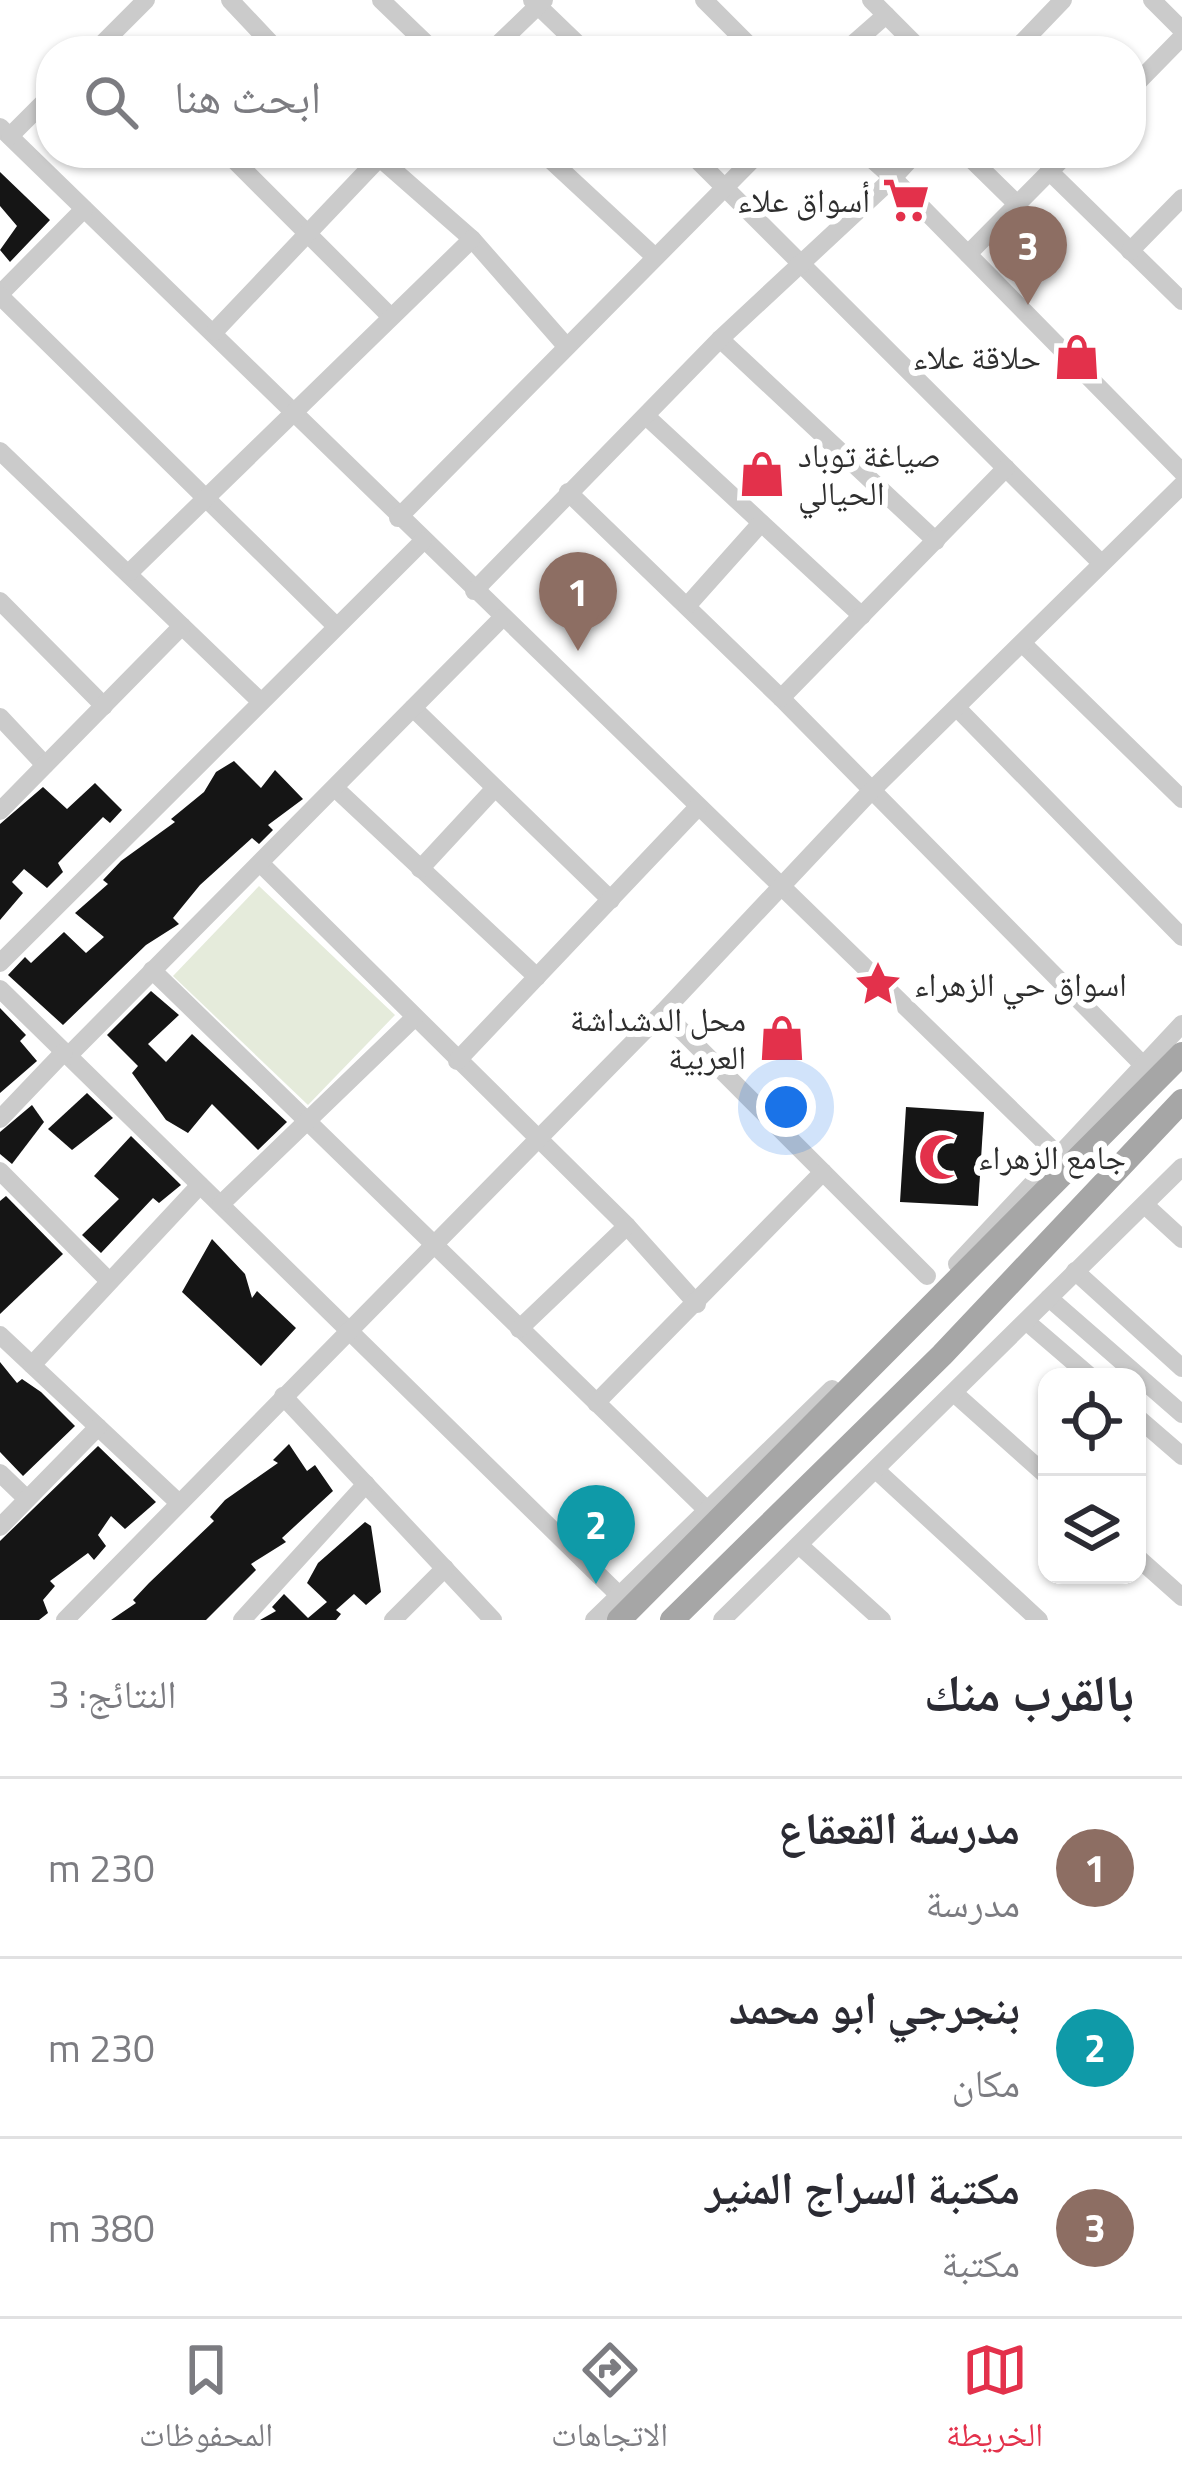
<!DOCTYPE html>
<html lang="ar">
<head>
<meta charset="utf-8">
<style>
	body { margin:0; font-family:"Titillium Web","Noto Naskh Arabic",sans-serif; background:#f7f7f7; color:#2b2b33; direction:rtl }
	.controls { position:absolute; right:36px; bottom:36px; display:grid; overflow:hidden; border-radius:24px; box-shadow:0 3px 9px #0004 }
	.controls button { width:108px; height:108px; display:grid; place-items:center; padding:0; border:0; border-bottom:3px solid #e1e1e2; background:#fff; color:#2b2b33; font:60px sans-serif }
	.you { position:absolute; left:786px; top:1107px; width:42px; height:42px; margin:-30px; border:9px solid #fff; border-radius:50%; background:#1a73e8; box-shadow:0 0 0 18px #1a73e833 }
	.badge { display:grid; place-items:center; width:78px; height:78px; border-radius:50%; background:#e3314b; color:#fff; font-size:39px; font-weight:700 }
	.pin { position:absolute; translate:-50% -99px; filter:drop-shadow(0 3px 6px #0008) }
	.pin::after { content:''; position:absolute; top:63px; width:42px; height:36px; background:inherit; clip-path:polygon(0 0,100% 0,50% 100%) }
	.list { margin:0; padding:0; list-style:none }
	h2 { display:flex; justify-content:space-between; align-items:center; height:156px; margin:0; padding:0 48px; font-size:51px }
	h2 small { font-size:39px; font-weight:400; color:#7c7c81 }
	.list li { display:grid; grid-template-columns:78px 1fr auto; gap:36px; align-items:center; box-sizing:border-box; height:180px; padding:0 48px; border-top:3px solid #e1e1e2 }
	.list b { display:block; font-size:45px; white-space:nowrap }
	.list p { margin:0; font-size:39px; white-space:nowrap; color:#7c7c81 }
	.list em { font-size:39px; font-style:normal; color:#7c7c81 }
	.icon { flex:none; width:66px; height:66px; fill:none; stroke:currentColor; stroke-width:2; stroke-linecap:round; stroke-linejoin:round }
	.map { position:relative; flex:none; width:1182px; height:1620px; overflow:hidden; direction:ltr }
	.search { position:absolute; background:#fff; box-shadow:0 3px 9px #0004; left:36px; right:36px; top:36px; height:132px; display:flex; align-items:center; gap:30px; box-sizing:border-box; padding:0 42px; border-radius:48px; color:#7c7c81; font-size:45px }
	.sheet { height:696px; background:#fff }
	nav { display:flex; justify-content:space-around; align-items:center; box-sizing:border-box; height:168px; border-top:3px solid #e1e1e2; background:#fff; font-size:33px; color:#7c7c81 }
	nav a { display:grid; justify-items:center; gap:6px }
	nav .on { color:#e3314b }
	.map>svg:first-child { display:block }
	.green { fill:#e5ebdb }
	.building { fill:#151515 }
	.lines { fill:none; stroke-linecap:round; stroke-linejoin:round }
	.minor { stroke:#cbcbcb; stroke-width:18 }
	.major { stroke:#a6a6a6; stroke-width:24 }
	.labels { text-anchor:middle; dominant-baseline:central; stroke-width:12; stroke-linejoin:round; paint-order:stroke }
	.poi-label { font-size:33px; fill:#2e2e2e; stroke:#fff; text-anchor:end }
</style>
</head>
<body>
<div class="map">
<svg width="1182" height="1620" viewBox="0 0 1182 1620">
	<rect width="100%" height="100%" fill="#fff"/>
	<!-- green -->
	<path class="green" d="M259,886L395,1015L308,1105L173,976Z"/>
	<!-- building -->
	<g class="building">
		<path d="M0,172L50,220L10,262L0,250L17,226L0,206Z"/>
		<path d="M234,761L261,788L275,770L303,799L268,825L273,830L259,844L252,838L200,885L173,918L179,924L146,945L63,1025L8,975L25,957L31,963L64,932L86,953L104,937L75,913L108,884L103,880L121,861L175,822L171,819L204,792L216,772Z"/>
		<path d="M95,783L122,810L110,823L103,817L58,863L63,872L47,888L24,869L12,882L23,893L0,920V824L43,787L67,809Z"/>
		<path d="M151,991L179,1015L148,1044L166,1062L192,1034L287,1122L258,1150L212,1104L188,1133L166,1120L132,1073L138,1066L107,1035Z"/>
		<path d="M0,1008L26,1035L20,1041L37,1061L0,1093Z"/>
		<path d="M87,1093L113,1118L72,1150L48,1129Z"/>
		<path d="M32,1105L44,1122L12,1164L0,1154V1132Z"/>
		<path d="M906,1107L984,1112L978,1206L900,1202Z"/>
		<path d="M131,1136L181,1185L159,1203L153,1198L101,1253L82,1235L119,1199L94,1176Z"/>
		<path d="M6,1196L63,1254L0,1314V1201Z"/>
		<path d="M212,1239L245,1274L252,1298L257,1291L296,1328L261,1366L182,1292Z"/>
		<path d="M0,1362L17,1383L22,1379L41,1392L75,1426L23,1476L0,1452Z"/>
		<path d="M289,1444L307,1471L315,1465L333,1491L282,1538L286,1542L251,1564L256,1570L206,1620H111L136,1603L133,1600L149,1583L214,1521L210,1517L225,1500L278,1463L273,1460Z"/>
		<path d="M98,1446L156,1502L125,1529L111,1516L98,1535L106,1546L94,1560L88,1553L50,1581L55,1586L43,1600L48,1613L39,1620H0V1541Z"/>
		<path d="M365,1522L371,1526L381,1592L366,1605L354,1594L336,1610L341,1614L336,1620H260L276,1611L272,1607L284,1594L308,1618L327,1602L307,1583L318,1563Z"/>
	</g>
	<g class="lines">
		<!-- minor -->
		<g class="minor">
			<path d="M230,0L278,51"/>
			<path d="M381,0L434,51"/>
			<path d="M532,0L585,51"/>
			<path d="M704,0L755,51"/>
			<path d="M871,0L922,51"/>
			<path d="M1152,0L1182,30"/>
			<path d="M95,51L146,0"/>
			<path d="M491,51L544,0"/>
			<path d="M845,51L886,15"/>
			<path d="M1014,51L1063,0"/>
			<path d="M1131,89L1182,37"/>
			<path d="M0,127L1058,1155"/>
			<path d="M10,136L51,95"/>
			<path d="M227,153L389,315"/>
			<path d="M374,153L472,239L566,346"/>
			<path d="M543,153L654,256"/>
			<path d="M690,153L1101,563"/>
			<path d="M865,153L893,178L916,153"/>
			<path d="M965,153L1017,204"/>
			<path d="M1049,171L1182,301"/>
			<path d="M1130,251L1182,198"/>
			<path d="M968,254L1068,153"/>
			<path d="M0,294L84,209"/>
			<path d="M0,296L335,625"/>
			<path d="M214,332L384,153"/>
			<path d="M720,339L936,541"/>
			<path d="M646,416L862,616"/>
			<path d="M0,451L260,701"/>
			<path d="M568,492L781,698L1143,1065"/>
			<path d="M398,518L759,153"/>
			<path d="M130,572L472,239"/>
			<path d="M474,591L720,339L893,178L1182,472"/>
			<path d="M0,601L104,706"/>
			<path d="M687,606L761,523"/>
			<path d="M1023,644L1182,799"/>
			<path d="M781,698L1006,468"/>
			<path d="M413,708L611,900"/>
			<path d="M959,710L1182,937"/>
			<path d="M0,717L45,765"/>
			<path d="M336,789L537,977"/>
			<path d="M0,811L182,626"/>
			<path d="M260,863L627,1226L697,1304"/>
			<path d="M420,869L495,788"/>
			<path d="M0,963L423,541"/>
			<path d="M152,970L708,1511"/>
			<path d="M0,989L620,1596"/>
			<path d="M663,1012L927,1276"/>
			<path d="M68,1056L502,618"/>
			<path d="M457,1061L698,807"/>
			<path d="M0,1119L64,1052"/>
			<path d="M0,1171L109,1281"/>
			<path d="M221,1204L414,1018"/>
			<path d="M1146,1206L1182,1239"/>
			<path d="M957,1264L1182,1024"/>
			<path d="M1075,1271L1182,1368"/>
			<path d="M1049,1298L1182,1414"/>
			<path d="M1027,1322L1091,1377"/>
			<path d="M519,1329L627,1226"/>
			<path d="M0,1335L179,1503"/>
			<path d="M32,1365L200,1185"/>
			<path d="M954,1393L1047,1476"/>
			<path d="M283,1396L493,1620"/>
			<path d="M596,1403L823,1172"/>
			<path d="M1137,1417L1182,1456"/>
			<path d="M876,1470L1039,1620"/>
			<path d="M0,1473L27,1499"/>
			<path d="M0,1527L98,1427"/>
			<path d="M799,1545L882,1620"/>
			<path d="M1137,1557L1182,1597"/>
			<path d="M65,1620L663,1012L871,791L1182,485"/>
			<path d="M242,1620L366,1484"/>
			<path d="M393,1620L445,1568"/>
			<path d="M594,1620L832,1389"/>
			<path d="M722,1620L1182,1167"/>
		</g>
		<!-- major -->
		<g class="major">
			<path d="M619,1620L1182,1054"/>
			<path d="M672,1620L942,1355L1182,1101"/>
		</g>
	</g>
	<!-- icons -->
	<defs>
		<symbol id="supermarket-bare" viewBox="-9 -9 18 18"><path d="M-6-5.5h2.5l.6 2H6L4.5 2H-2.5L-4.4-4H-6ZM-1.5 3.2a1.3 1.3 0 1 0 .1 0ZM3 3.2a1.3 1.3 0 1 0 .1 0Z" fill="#e3314b" stroke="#fff" stroke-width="2.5" paint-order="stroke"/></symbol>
		<symbol id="shop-bare" viewBox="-9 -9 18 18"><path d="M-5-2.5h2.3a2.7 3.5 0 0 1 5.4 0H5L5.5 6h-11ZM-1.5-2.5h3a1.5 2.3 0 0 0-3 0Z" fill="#e3314b" stroke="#fff" stroke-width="2.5" paint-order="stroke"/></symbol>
		<symbol id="sight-bare" viewBox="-9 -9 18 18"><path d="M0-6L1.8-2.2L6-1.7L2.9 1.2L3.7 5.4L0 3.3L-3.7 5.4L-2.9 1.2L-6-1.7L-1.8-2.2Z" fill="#e3314b" stroke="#fff" stroke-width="2.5" paint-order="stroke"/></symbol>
		<symbol id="mosque-bare" viewBox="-9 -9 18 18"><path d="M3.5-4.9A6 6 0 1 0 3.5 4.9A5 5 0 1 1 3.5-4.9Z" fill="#e3314b" stroke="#fff" stroke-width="2.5" paint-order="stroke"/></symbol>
	</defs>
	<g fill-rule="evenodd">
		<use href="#supermarket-bare" x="873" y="167" width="66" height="66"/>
		<use href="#shop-bare" x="1044" y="324" width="66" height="66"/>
		<use href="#shop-bare" x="729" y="441" width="66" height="66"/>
		<use href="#sight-bare" x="845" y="951" width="66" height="66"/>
		<use href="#shop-bare" x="749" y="1005" width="66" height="66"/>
		<use href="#mosque-bare" x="909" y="1124" width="66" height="66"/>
	</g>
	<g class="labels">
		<!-- poi labels -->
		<g class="poi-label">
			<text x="870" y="200">أسواق علاء</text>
			<text x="1041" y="357">حلاقة علاء</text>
			<text x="798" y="455" text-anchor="start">صياغة توباد<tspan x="798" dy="38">الحيالي</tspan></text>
			<text x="914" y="984" text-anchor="start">اسواق حي الزهراء</text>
			<text x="746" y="1019">محل الدشداشة<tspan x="746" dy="38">العربية</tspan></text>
			<text x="978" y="1157" text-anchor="start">جامع الزهراء</text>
		</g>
	</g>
</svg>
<div class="controls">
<button><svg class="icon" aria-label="locate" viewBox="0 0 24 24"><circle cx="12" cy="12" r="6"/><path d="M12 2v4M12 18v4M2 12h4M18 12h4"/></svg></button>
<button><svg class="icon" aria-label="layers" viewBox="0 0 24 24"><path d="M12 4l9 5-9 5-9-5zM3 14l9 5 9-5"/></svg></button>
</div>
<div class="you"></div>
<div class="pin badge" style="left:578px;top:651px;background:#8d6e63">1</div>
<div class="pin badge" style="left:596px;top:1584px;background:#0f9aa8">2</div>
<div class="pin badge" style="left:1028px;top:305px;background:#8d6e63">3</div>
<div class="search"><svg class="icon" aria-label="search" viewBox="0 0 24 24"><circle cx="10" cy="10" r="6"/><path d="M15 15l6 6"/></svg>ابحث هنا</div>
</div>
<section class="sheet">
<h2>بالقرب منك<small>النتائج: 3</small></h2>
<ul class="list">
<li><span class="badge" style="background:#8d6e63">1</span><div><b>مدرسة القعقاع</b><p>مدرسة</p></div><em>230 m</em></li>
<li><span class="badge" style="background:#0f9aa8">2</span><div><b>بنجرجي ابو محمد</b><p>مكان</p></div><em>230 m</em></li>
<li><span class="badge" style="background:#8d6e63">3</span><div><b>مكتبة السراج المنير</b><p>مكتبة</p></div><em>380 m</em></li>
</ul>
</section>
<nav>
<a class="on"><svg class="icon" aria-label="map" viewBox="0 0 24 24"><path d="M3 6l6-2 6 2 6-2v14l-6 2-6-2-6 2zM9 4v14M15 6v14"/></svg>الخريطة</a>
<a><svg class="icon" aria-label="directions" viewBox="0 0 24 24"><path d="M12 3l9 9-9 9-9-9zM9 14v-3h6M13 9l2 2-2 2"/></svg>الاتجاهات</a>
<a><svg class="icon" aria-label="saved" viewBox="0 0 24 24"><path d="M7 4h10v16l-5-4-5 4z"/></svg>المحفوظات</a>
</nav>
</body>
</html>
